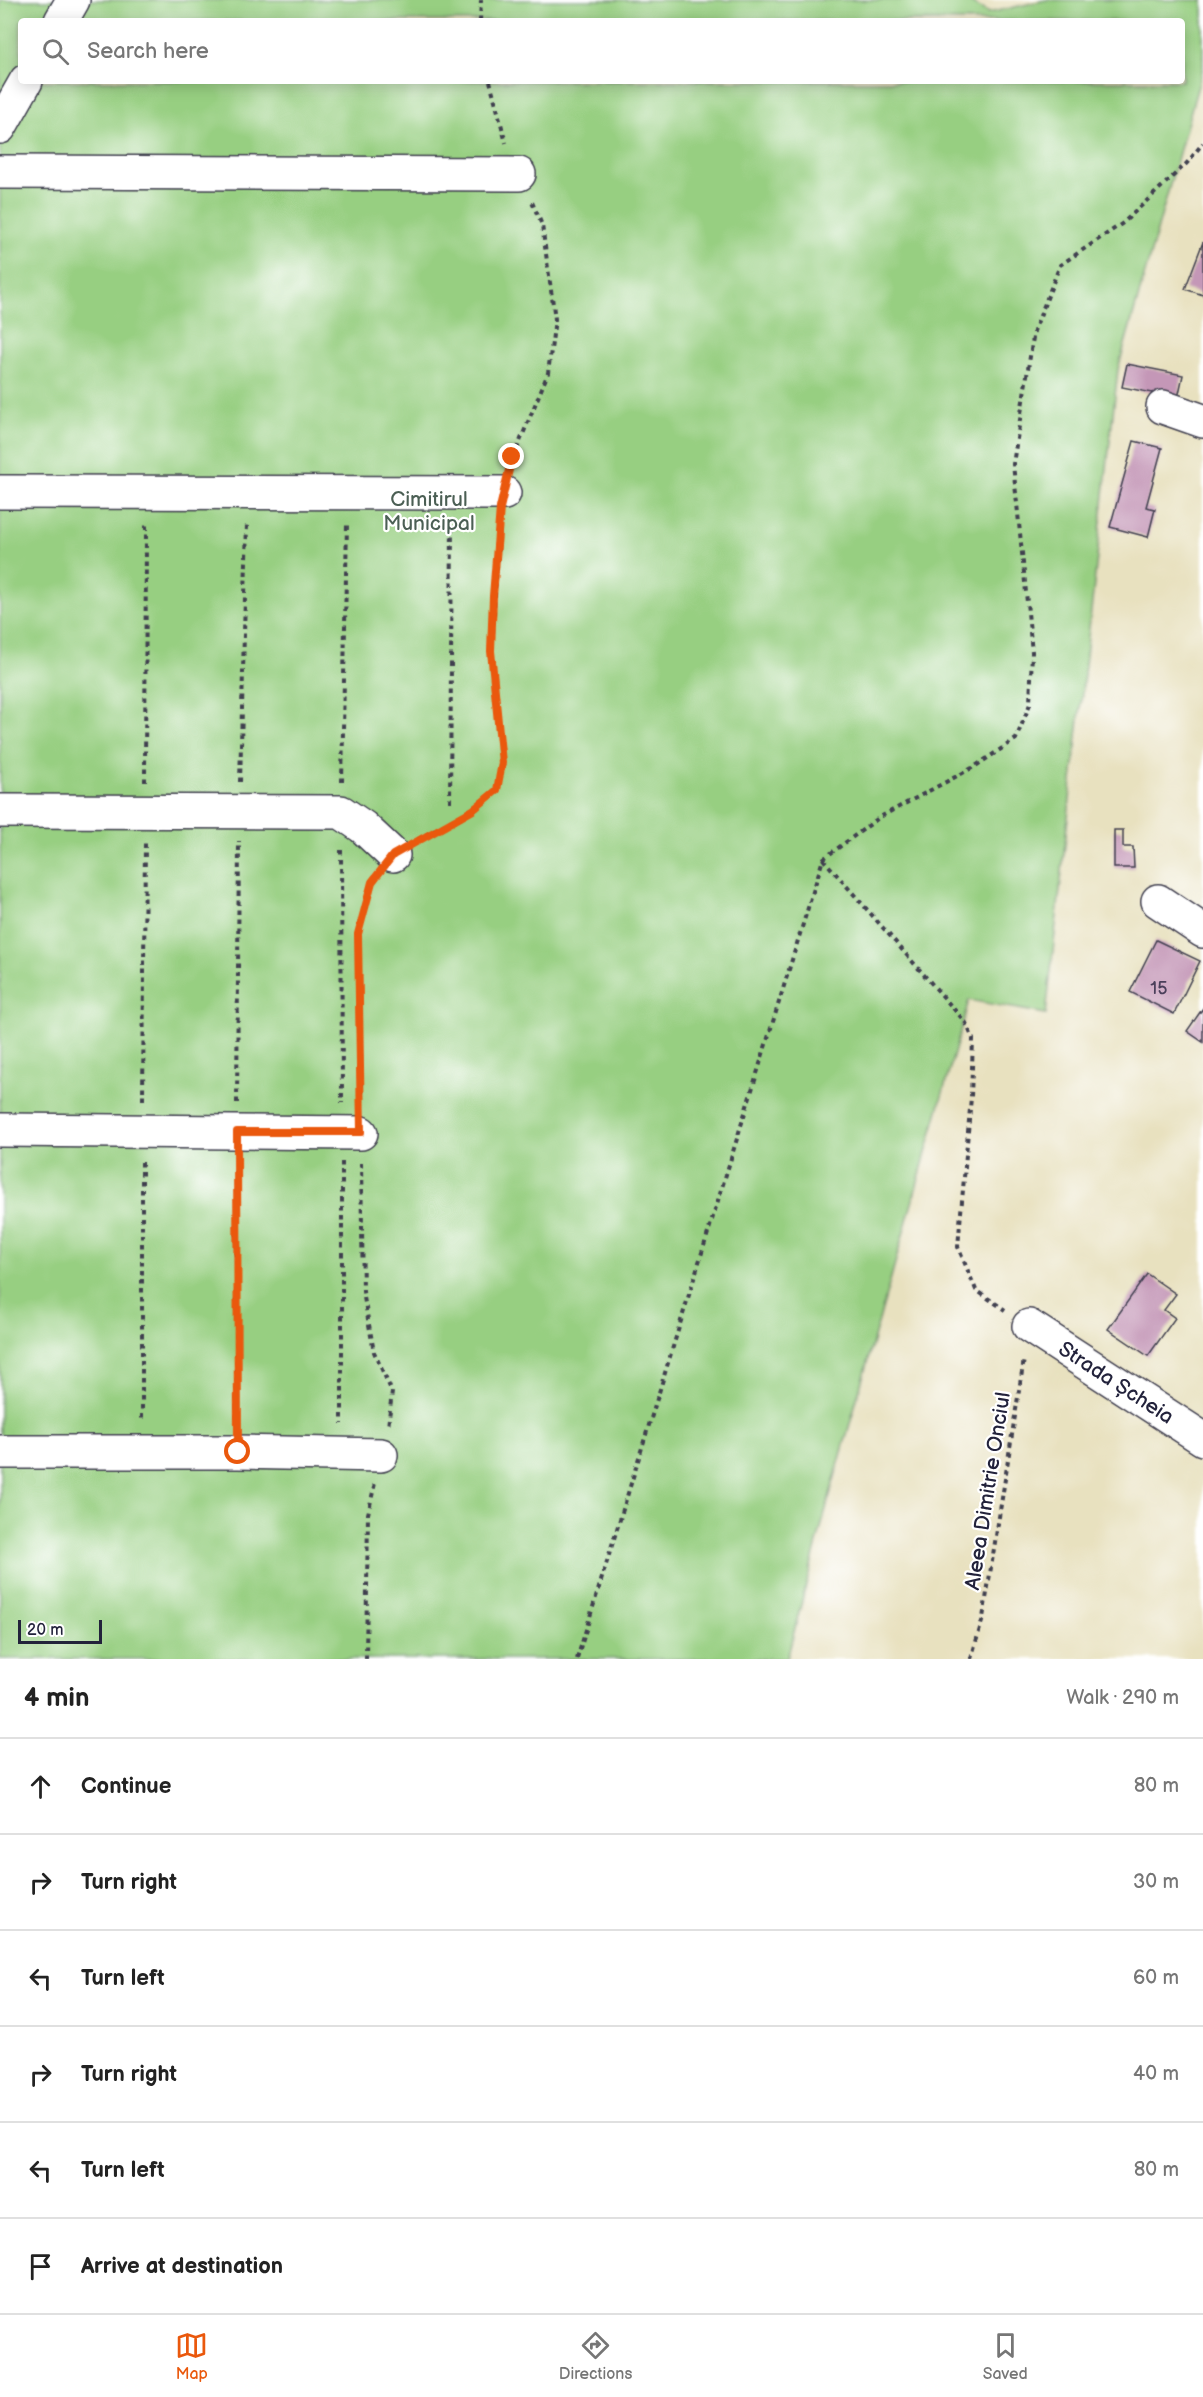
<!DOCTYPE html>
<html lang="en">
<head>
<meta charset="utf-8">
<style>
	body { margin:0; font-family:"Balsamiq Sans",sans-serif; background:#f2f2f2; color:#222 }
	.scale { position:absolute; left:18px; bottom:15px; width:84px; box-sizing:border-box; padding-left:6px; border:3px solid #22223b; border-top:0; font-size:16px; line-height:21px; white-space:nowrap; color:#22223b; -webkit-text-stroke:4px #fff; paint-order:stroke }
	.stop { position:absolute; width:18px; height:18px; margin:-14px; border:4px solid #ea580c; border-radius:50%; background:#fff }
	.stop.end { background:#ea580c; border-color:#fff; box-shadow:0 2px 6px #0008 }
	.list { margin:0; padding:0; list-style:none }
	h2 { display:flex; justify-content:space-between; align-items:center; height:78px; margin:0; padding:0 24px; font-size:26px }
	h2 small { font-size:20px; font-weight:400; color:#767676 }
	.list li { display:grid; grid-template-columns:39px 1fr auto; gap:18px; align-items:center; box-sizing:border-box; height:96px; padding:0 24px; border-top:2px solid #e0e0e0 }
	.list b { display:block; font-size:22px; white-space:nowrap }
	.list em { font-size:20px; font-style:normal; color:#767676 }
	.icon { flex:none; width:33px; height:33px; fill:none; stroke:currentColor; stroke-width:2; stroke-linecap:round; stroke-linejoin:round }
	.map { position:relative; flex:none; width:1203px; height:1659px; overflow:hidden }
	.search { position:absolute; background:#fff; box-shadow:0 3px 15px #0003; left:18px; right:18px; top:18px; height:66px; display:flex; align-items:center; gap:15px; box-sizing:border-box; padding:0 21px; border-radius:6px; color:#767676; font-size:22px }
	.sheet { height:654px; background:#fff }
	nav { display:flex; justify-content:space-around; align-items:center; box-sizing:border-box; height:84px; border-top:2px solid #e0e0e0; background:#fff; font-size:16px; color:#767676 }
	nav a { display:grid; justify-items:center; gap:3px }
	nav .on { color:#ea580c }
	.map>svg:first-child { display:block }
	.green { fill:#97cf81; stroke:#5c785e; stroke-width:1.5; fill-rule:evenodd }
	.building { fill:#c497b7 }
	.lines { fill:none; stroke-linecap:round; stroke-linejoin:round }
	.minor-casing { stroke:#403f4f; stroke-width:36 }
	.path { stroke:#403f4f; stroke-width:4; stroke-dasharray:4.5 4.5; stroke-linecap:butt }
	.minor { stroke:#fff; stroke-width:33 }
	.route { stroke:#ea580c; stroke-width:8 }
	.labels { text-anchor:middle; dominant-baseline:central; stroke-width:4.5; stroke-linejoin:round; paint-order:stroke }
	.number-label { font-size:18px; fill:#4a3f5a }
	.park-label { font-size:21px; fill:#4b5f54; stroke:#fff }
	.street-label { font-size:21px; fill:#22223b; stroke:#fff }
</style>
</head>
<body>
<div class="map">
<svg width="1203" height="1659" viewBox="0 0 1203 1659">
	<rect width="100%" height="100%" fill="#fff"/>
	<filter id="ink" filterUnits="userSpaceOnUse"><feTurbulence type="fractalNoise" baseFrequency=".0167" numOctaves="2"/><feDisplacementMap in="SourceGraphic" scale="12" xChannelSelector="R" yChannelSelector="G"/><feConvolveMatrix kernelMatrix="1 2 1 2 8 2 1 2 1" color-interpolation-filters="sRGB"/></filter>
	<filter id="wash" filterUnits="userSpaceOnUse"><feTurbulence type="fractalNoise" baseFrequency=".008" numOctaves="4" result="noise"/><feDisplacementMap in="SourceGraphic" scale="24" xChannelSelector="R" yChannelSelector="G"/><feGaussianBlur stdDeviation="1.35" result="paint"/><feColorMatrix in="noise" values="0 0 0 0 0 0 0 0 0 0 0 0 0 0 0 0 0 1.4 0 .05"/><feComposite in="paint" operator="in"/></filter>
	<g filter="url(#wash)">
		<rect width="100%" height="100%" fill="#e8e1bf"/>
		<!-- green -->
		<path class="green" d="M0,0H966L989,13L1045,0H1203V68L1118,369L1046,1014L969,1000L824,1516L787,1659H0ZM21,21H1182V81H21Z"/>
		<g id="blocks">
			<!-- building -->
			<g class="building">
				<path d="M1203,242V295L1185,289Z"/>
				<path d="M1127,364L1183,375L1178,398L1122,387Z"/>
				<path d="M1134,441L1162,448L1146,507L1155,509L1148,537L1110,527Z"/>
				<path d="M1114,830H1123V847H1133L1134,868H1114Z"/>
				<path d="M1156,940L1200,961L1174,1014L1130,992Z"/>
				<path d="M1203,1008V1042L1187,1031Z"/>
				<path d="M1147,1274L1176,1294L1164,1310L1175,1318L1148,1356L1108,1329Z"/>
			</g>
		</g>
	</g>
	<g filter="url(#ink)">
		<use href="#blocks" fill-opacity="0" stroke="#403f4f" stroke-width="1.5"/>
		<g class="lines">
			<defs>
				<g id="minor">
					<path d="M61,21L73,0"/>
					<path d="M0,127L26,81"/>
					<path d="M0,172L519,174"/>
					<path d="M1163,407L1203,421"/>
					<path d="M0,492L504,493"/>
					<path d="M0,811L341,812L363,827L393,855"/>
					<path d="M1158,901L1203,931"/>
					<path d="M0,1130L361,1133"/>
					<path d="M1029,1326L1203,1439"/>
					<path d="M0,1452H238L381,1455"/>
				</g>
			</defs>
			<!-- minor casing -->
			<use href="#minor" class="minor-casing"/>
			<!-- path -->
			<g class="path">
				<path d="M480,21L481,0"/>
				<path d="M490,81L506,143"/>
				<path d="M510,466L548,373L555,319L542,225L531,200"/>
				<path d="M145,782L146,523"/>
				<path d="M240,782L247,523"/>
				<path d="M342,782L347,523"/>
				<path d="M450,802L452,523"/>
				<path d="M418,840L473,810L497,790L502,763L491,651L499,523"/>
				<path d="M341,850L342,1103"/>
				<path d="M823,859L966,1023L973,1039L971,1097L958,1247L976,1290L1005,1310"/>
				<path d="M143,1100L145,841"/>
				<path d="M237,1103L239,841"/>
				<path d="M361,1105L358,934L372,882L376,878"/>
				<path d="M142,1162V1421"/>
				<path d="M237,1162V1421"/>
				<path d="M342,1162V1424"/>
				<path d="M361,1163L363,1292L374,1352L392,1392L388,1427"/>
				<path d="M366,1659L368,1514L375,1483"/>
				<path d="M577,1659L823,859L880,817L974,767L1016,739L1030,704L1032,652L1013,464L1034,331L1060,265L1123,223L1187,163L1203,143"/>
				<path d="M971,1659L983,1618L1024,1359"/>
			</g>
			<!-- minor -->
			<use href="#minor" class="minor"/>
		</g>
	</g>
	<g class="lines" filter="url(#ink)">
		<!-- route -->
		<path class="route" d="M238,1452L237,1132H361L358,934L372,882L393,855L473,810L497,790L502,763L491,651L493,596L500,508L512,457"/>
	</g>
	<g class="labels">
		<!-- number labels -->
		<g class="number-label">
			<text x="1159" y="988">15</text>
		</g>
		<!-- park labels -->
		<g class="park-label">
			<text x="429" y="499">Cimitirul<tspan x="429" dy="24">Municipal</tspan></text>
		</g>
		<!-- street labels -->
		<g class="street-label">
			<text transform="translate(1116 1383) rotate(33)">Strada Șcheia</text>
			<text transform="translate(988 1491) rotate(-81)">Aleea Dimitrie Onciul</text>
		</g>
	</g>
</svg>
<div class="scale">20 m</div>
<div class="stop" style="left:238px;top:1452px"></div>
<div class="stop end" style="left:512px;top:457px"></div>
<div class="search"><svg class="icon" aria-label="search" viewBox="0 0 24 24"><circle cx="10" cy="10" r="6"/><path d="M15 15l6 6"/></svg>Search here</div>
</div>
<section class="sheet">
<h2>4 min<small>Walk · 290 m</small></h2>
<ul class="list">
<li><svg class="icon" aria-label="ahead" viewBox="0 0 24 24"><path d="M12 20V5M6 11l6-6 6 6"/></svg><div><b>Continue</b></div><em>80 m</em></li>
<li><svg class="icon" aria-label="right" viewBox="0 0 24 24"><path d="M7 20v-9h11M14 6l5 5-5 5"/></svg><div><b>Turn right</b></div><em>30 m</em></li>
<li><svg class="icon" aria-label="left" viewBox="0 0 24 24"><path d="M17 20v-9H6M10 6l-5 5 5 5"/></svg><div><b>Turn left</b></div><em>60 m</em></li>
<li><svg class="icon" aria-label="right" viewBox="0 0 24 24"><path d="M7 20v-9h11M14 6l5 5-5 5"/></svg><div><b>Turn right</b></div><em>40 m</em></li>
<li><svg class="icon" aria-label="left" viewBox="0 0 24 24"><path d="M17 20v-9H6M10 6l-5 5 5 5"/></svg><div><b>Turn left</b></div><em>80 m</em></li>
<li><svg class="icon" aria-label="arrive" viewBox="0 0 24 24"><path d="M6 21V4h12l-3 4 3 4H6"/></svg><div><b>Arrive at destination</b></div></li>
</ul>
</section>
<nav>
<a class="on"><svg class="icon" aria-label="map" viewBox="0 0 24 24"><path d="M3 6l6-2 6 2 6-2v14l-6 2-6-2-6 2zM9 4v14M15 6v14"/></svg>Map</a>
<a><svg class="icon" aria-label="directions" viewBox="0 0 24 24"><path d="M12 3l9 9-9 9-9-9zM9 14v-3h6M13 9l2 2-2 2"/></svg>Directions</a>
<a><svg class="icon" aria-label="saved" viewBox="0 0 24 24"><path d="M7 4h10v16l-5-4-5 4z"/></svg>Saved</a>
</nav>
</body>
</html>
